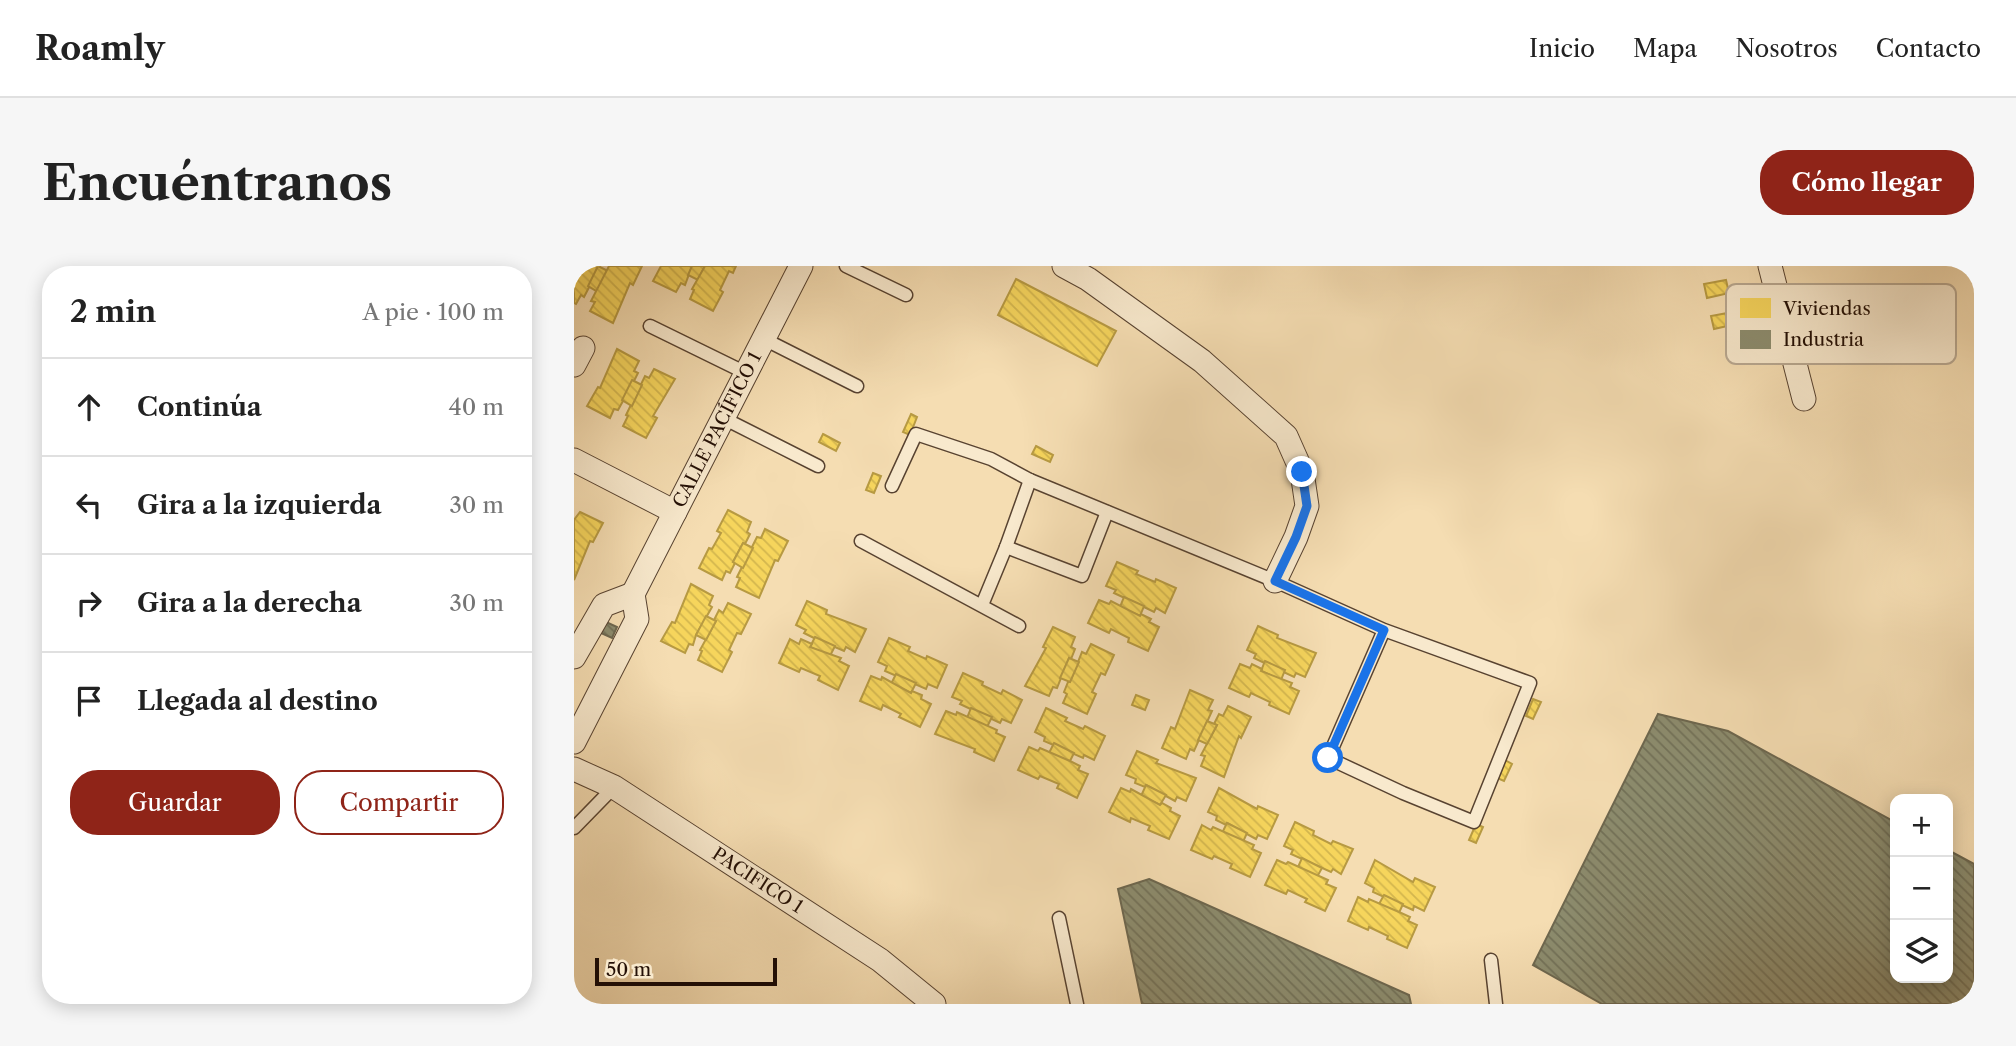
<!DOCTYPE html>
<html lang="es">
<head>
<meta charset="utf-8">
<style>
	body { margin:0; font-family:"Libre Caslon Text",serif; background:#f6f6f6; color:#222 }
	.controls { position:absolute; right:21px; bottom:21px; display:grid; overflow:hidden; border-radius:14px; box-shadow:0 4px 18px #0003 }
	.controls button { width:63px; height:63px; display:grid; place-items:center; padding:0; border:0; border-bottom:2px solid #e0e0e0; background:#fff; color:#222; font:35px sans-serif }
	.scale { position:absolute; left:21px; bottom:18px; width:182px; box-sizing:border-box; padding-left:7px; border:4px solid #241006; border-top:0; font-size:19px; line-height:24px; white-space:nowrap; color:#241006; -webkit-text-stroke:5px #f8e9cd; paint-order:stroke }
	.stop { position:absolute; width:21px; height:21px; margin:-16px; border:5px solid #1a73e8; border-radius:50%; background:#fff }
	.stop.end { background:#1a73e8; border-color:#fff; box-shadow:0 2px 7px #0008 }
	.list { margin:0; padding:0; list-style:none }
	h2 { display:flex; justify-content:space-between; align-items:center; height:91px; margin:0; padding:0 28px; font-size:30px }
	h2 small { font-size:23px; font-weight:400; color:#767676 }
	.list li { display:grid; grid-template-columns:46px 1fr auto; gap:21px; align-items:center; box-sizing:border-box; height:98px; padding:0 28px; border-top:2px solid #e0e0e0 }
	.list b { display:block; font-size:26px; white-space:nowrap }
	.list em { font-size:23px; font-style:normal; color:#767676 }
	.actions { display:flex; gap:14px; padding:21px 28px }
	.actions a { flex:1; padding:16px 0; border:2px solid #8f2418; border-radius:28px; text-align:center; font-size:24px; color:#8f2418 }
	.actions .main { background:#8f2418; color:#fff }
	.icon { flex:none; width:38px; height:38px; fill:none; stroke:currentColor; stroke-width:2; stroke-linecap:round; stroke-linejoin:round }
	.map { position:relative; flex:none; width:1400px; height:738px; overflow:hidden; border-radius:28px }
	header { display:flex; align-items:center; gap:42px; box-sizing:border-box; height:98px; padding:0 35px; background:#fff; border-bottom:2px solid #e0e0e0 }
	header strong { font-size:33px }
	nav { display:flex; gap:38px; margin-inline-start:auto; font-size:24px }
	.intro { display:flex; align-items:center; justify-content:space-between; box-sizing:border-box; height:168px; padding:0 42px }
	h1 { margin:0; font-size:49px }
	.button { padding:18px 32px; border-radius:28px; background:#8f2418; color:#fff; font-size:24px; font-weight:700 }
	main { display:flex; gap:42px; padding:0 42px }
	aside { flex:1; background:#fff; border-radius:28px; box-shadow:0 4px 18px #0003 }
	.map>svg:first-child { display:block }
	.homes { fill:url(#homes-back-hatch); stroke:#b79a42; stroke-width:2 }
	.industry { fill:url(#industry-back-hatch); stroke:#6d674f; stroke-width:2 }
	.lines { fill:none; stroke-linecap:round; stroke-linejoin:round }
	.service-casing { stroke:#584331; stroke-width:15 }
	.minor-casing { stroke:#584331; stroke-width:25 }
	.service { stroke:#f8e9cd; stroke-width:12 }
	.minor { stroke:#f8e9cd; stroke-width:23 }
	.route { stroke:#1a73e8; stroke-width:9 }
	.labels { text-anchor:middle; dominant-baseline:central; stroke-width:7; stroke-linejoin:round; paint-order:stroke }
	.street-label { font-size:18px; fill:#241006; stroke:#f8e9cd }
	.key { fill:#f8e9cd; stroke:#b8a891; stroke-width:2 }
	.key-label { font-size:19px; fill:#241006 }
</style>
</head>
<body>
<header>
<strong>Roamly</strong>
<nav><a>Inicio</a><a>Mapa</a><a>Nosotros</a><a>Contacto</a></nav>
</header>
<div class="intro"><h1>Encuéntranos</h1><a class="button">Cómo llegar</a></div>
<main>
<aside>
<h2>2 min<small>A pie · 100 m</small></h2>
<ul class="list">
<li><svg class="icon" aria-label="ahead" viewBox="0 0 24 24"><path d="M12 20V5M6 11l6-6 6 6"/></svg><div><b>Continúa</b></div><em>40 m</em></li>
<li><svg class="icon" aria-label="left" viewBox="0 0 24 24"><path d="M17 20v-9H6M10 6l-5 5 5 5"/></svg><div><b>Gira a la izquierda</b></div><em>30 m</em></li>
<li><svg class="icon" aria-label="right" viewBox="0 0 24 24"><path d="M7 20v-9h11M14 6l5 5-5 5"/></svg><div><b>Gira a la derecha</b></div><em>30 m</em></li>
<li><svg class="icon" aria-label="arrive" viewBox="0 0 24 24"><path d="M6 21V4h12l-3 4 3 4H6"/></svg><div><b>Llegada al destino</b></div></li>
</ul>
<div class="actions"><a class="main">Guardar</a><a>Compartir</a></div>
</aside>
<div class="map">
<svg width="1400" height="738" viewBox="0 0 1400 738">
	<defs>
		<pattern id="homes-back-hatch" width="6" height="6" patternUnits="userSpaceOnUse" patternTransform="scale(1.75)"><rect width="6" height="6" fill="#f6d55c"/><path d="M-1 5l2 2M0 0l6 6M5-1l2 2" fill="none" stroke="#d3b64e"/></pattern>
		<pattern id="industry-back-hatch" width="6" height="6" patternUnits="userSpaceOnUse" patternTransform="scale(1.75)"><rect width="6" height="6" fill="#8c8c6e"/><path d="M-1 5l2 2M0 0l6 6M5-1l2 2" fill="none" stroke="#727158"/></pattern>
	</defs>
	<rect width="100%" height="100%" fill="#f5ddb2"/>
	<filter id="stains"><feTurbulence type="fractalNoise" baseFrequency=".00286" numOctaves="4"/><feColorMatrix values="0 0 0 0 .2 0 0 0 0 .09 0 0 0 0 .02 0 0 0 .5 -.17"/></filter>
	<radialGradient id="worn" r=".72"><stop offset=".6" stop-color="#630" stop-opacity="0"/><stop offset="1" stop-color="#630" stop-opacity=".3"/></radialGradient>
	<!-- homes -->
	<g class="homes">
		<path d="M0,0H26L10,31L7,29L2,38L0,37Z"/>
		<path d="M24,0L34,5L24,26L14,20Z"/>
		<path d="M35,0H68L59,19L56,17L39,57L16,45L21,36L17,35Z"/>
		<path d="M87,0H118L111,19L107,17L102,26L79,15Z"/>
		<path d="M118,0H131L124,14L114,9Z"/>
		<path d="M131,0H162L159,7L155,5L146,24L149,26L139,45L116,33L120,24L118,23Z"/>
		<path d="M442,13L542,65L523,100L424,49Z"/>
		<path d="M1152,14L1155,27L1133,32L1130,18Z"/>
		<path d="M1159,46L1162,58L1140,63L1137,50Z"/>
		<path d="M43,83L65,95L60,105L64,107L60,115L44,144L40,143L36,152L13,140L24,121L26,122Z"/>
		<path d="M80,103L101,113L79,150L83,152L72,172L49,160L54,150L52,149L71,110L75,112Z"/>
		<path d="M58,114L68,119L58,140L48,134Z"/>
		<path d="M337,148L343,151L336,169L329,166Z"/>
		<path d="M249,168L266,177L262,185L245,176Z"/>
		<path d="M462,180L479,189L476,196L458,188Z"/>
		<path d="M299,207L307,210L300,227L292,224Z"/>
		<path d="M154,244L177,256L173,266L176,268L171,278L169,277L159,296L161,297L156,307L152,305L148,314L125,302L135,282L138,283L147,267L143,265Z"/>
		<path d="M6,246L29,257L19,276L16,275L0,314V254Z"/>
		<path d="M191,263L214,275L204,295L201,294L185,332L162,321L166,312L163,311L183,271L187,272Z"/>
		<path d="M169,277L179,282L169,302L159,296Z"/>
		<path d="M543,296L564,305L562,308L581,316L582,313L602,322L591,347L582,342L580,346L570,341L540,327L542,324L532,320Z"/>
		<path d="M117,318L139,330L135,339L138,341L122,369L119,379L115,378L111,387L87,375L98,356L101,357Z"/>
		<path d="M550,331L570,340L566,350L546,341Z"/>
		<path d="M525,334L535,338L537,335L566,350L567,348L577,353L575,356L585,361L574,385L554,376L555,372L537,363L535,367L514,357Z"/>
		<path d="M233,335L253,344L252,348L292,363L281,386L272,381L270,385L240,372L230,367L232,364L222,359Z"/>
		<path d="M154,337L177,348L167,368L163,367L155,384L158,386L148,406L124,394L128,385L126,384L142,355L140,354L145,344L149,347Z"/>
		<path d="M132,350L142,355L132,374L122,369Z"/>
		<path d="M684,360L704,369L703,372L742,387L731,411L722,407L720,411L680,392L682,388L673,384Z"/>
		<path d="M479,361L501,371L497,381L501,383L497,393L495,392L483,422L479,421L475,430L451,420L472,382L469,381Z"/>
		<path d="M241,371L261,380L256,390L236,381Z"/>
		<path d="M315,372L336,381L334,385L352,393L353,390L373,399L363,422L354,418L352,423L311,405L313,400L304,396Z"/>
		<path d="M216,373L225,378L227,373L238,378L236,381L267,392L265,395L275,400L264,424L244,414L246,410L227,402L225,406L205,397Z"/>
		<path d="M517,378L540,389L531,409L527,407L518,426L522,428L513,448L489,437L493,428L490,426L494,416H496L508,386L512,388Z"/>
		<path d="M495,392L505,396L496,416L486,412Z"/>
		<path d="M691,395L711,404L707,414L687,405Z"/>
		<path d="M666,398L676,402L678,398L688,403L687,405L718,417L716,421L725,425L715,448L695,439L696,436L677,427L675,431L655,422Z"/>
		<path d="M389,407L409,416L408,419L427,428L429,424L448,434L437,457L428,453L426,457L386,438L388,435L378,431Z"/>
		<path d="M322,408L342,417L337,427L317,418Z"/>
		<path d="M297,410L307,414L308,411L337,427L338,425L348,429L347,433L357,438L346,461L325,451L327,448L309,439L307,444L286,435Z"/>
		<path d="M616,424L639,434L634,444L638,445L620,485L616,483L612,493L588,482L597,461L601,463Z"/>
		<path d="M562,429L575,434L571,444L558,439Z"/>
		<path d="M959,433L967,436L959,453L952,450Z"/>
		<path d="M654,440L677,451L667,472L665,470L650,511L627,500L631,490L627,489L643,459L640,458L645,448L649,450Z"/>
		<path d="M397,442L418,451L413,461L393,452Z"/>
		<path d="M472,442L493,452L491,455L509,463L511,460L531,470L520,494L510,489L509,492L470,475L471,471L461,466Z"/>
		<path d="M372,445L382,449L383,446L423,464L422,467L431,471L420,495L400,486L401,483L361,468Z"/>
		<path d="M633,455L643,459L633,478L624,474Z"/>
		<path d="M480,477L500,487L495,497L475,487Z"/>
		<path d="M455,481L464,485L466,482L496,495L506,500L504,504L514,508L503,532L483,522L485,518L466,510L464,513L444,504Z"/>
		<path d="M563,485L584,494L582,497L622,512L612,535L603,531L601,535L572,519L571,521L561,517L562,513L552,509Z"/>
		<path d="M931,494L938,498L930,515L923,512Z"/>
		<path d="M572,519L592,529L586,539L567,530Z"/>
		<path d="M547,522L556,526L557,523L586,539L588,537L597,542L596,545L606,550L595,573L574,564L576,560L557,552L556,556L535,546Z"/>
		<path d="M645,522L683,543L684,540L704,549L693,573L684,569L682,573L653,557L652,559L642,554L643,550L634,546Z"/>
		<path d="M721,556L740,565L739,569L757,578L759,575L779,583L767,608L759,603L757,606L717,588L719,584L710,580Z"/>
		<path d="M653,557L673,567L669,576L648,567Z"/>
		<path d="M902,558L909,561L902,577L895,574Z"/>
		<path d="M628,559L637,564L639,561L680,579L678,583L687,587L676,611L656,602L658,598L640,590L638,593L617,584Z"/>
		<path d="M728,592L748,602L743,611L724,601Z"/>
		<path d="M703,594L712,598L714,596L754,614L752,618L762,622L751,645L731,636L733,633L714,624L712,628L691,619Z"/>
		<path d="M801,594L839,616L841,612L861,621L850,645L840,640L839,644L799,626L800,622L791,617Z"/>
		<path d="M810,629L829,638L825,647L805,638Z"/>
		<path d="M784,631L794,636L795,633L825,646L836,651L834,655L843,659L833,682L813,673L814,670L795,661L794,664L774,655Z"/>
	</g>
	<!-- industry -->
	<g class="industry">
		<path d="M32,356L43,361L38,372L27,367Z"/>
		<path d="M1084,448L1154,465L1321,556V712H1374V584L1400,598V738H1028L959,699Z"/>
		<path d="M575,613L835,729L837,738H568L544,623Z"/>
	</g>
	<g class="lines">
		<defs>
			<g id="service">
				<path d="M272,0L332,29"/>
				<path d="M76,60L172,107"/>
				<path d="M190,73L283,120"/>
				<path d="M149,152L244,200"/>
				<path d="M318,220L342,168L417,193L456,214L701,315L810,364L956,417L900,556L829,527L754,492L810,364"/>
				<path d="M287,275L445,360"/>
				<path d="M432,281L508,310L533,246"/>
				<path d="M408,339L432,281L456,214"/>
				<path d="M0,562L40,521"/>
				<path d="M485,652L503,738"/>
				<path d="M917,694L922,738"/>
			</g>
			<g id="minor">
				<path d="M490,0L514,13L628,95L712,170L728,206L733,240L722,271L701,315"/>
				<path d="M1196,0L1230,133"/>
				<path d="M0,99L9,82"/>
				<path d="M0,194L101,246"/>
				<path d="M0,391L30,339L59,328"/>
				<path id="s1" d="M0,476L63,353L59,328L227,0"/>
				<path id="s2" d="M0,503L40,521L306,694L360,738"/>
			</g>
		</defs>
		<!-- service casing -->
		<use href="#service" class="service-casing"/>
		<!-- minor casing -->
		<use href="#minor" class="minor-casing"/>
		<!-- service -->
		<use href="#service" class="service"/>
		<!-- minor -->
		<use href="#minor" class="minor"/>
	</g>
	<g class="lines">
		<!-- route -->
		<path class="route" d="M728,206L733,240L722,271L701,315L810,364L754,492"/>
	</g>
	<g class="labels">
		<!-- street labels -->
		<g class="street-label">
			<text stroke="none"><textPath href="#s1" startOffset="348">CALLE PACÍFICO 1</textPath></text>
			<text stroke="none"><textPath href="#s2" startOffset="215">PACIFICO 1</textPath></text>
		</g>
	</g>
	<!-- legend -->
	<rect x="1152" y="18" width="230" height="80" rx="10" class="key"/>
	<rect x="1166" y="32" width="31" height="20" fill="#f6d55c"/>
	<rect x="1166" y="64" width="31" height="19" fill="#8c8c6e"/>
	<g class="key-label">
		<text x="1209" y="49">Viviendas</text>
		<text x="1209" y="80">Industria</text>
	</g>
	<rect width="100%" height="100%" filter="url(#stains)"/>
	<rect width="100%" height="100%" fill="url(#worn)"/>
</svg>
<div class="controls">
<button>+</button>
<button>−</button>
<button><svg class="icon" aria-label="layers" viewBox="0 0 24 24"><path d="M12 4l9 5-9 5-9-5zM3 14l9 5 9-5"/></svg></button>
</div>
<div class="scale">50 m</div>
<div class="stop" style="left:754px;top:492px"></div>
<div class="stop end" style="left:728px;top:206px"></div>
</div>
</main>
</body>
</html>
